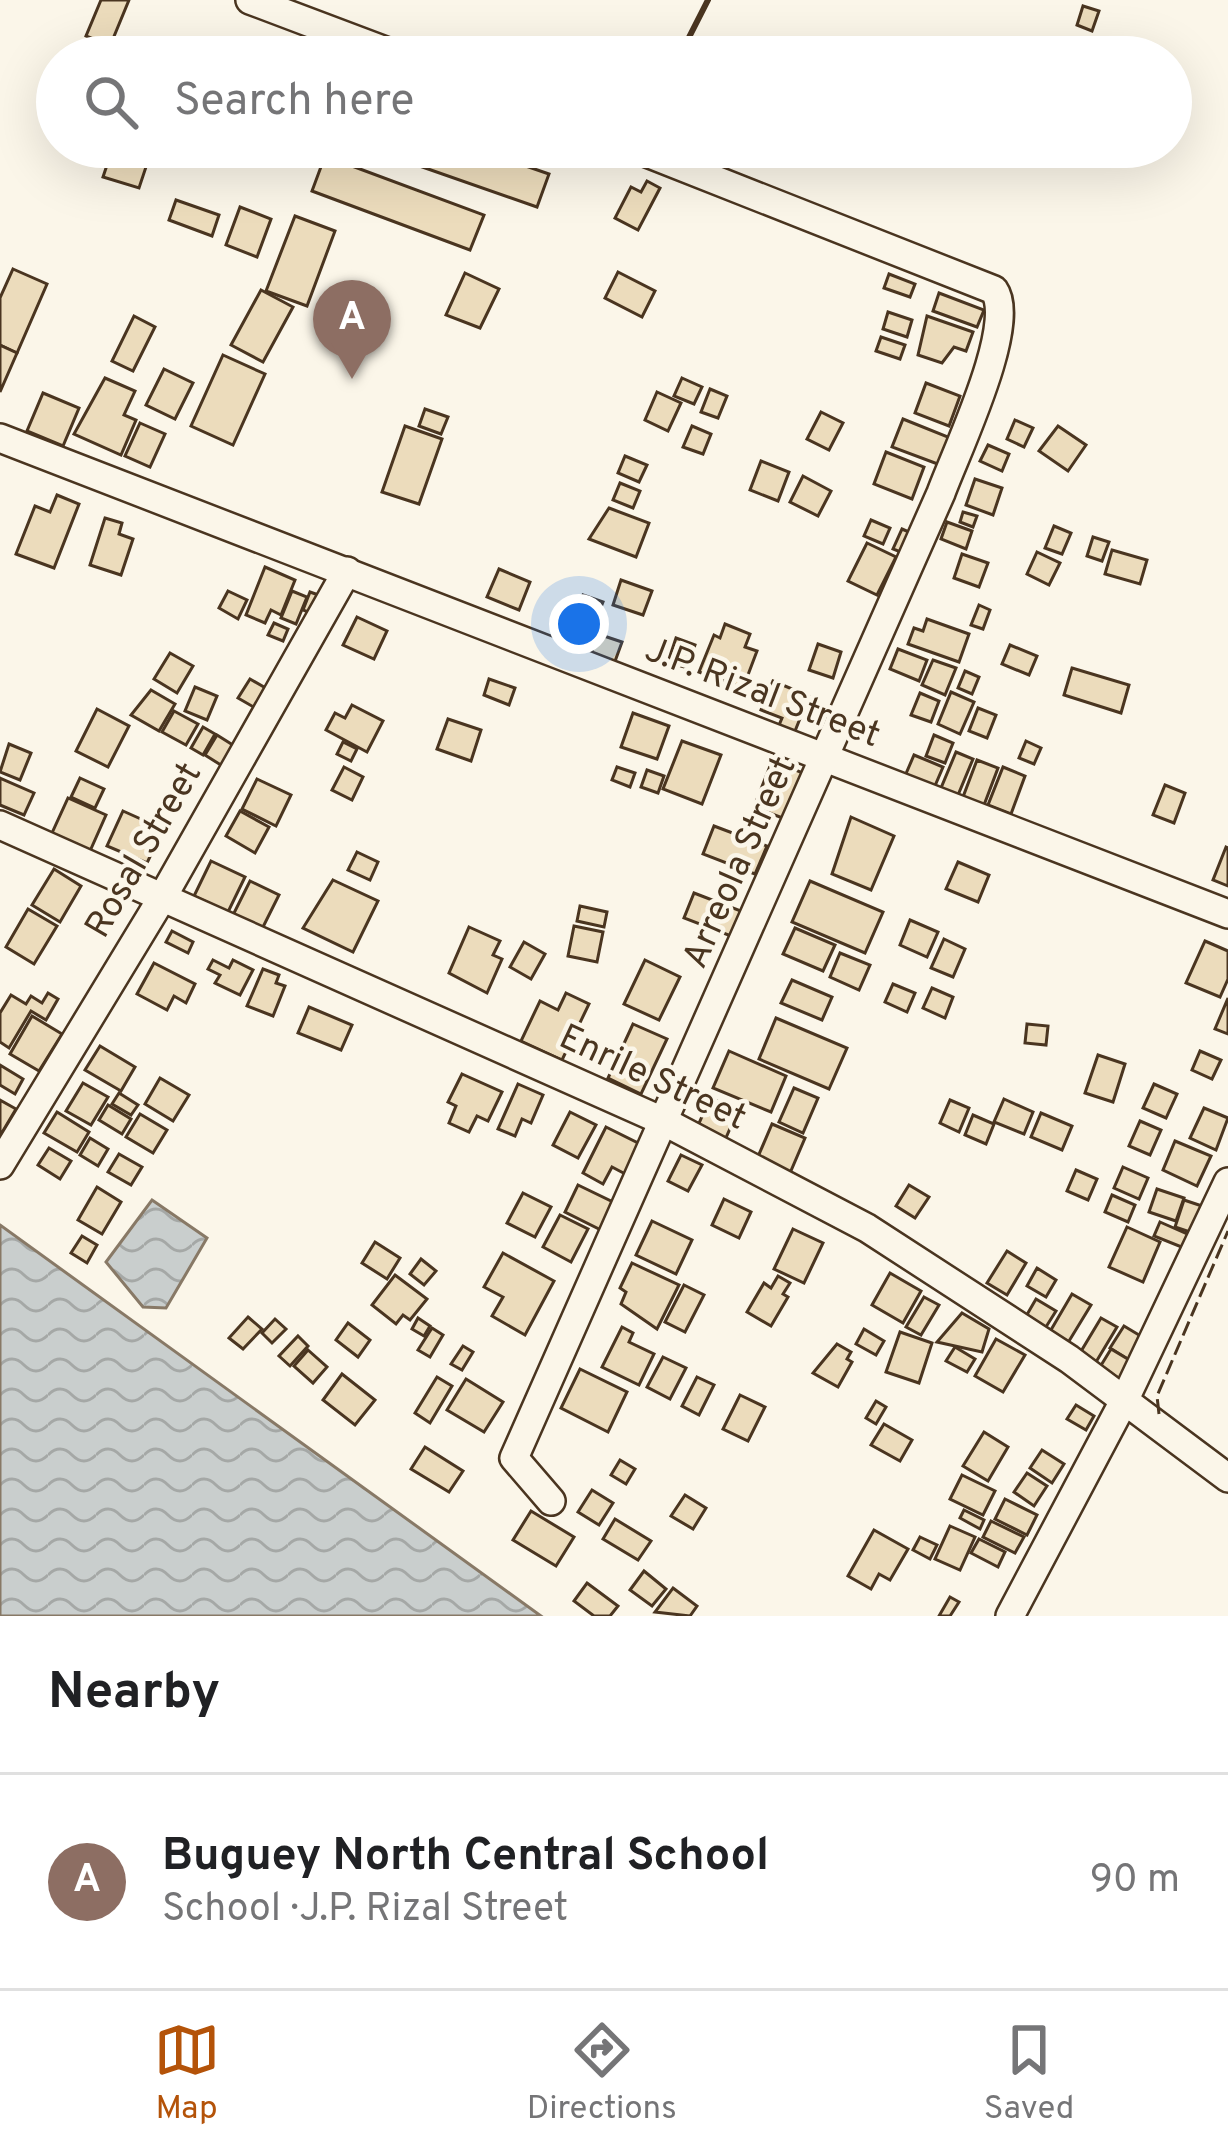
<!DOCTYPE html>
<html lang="en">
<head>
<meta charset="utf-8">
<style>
	body { margin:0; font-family:Overpass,sans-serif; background:#f6f6f6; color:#202124 }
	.you { position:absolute; left:579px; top:624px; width:42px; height:42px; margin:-30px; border:9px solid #fff; border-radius:50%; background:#1a73e8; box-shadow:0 0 0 18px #1a73e833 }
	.badge { display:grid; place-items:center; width:78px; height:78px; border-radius:50%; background:#b45309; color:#fff; font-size:39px; font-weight:700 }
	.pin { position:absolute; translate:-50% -99px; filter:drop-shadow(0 3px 6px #0008) }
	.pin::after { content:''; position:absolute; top:63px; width:42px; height:36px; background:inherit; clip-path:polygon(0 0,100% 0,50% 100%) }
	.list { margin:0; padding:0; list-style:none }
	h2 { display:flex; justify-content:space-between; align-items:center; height:156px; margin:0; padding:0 48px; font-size:51px }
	h2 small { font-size:39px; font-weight:400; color:#757577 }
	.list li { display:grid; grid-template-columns:78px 1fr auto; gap:36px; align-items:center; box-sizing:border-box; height:216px; padding:0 48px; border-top:3px solid #e0e0e0 }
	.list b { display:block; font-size:45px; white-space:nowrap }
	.list p { margin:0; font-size:39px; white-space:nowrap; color:#757577 }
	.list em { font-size:39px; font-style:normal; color:#757577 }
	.icon { flex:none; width:66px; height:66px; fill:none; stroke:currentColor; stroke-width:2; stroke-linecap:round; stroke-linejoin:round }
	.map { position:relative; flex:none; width:1228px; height:1616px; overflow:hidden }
	.search { position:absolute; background:#fff; box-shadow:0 12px 48px #0002; left:36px; right:36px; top:36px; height:132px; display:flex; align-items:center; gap:30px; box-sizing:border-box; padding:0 42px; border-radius:66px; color:#757577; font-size:45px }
	.sheet { height:372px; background:#fff }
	nav { display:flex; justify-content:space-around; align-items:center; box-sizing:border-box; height:168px; border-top:3px solid #e0e0e0; background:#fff; font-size:33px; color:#757577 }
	nav a { display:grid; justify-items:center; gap:6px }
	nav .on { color:#b45309 }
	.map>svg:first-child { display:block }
	.water { fill:url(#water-waves); stroke:#887966; stroke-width:3 }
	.building { fill:#ecdcbc; stroke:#4a3520; stroke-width:3 }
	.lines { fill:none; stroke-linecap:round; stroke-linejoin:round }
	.minor-casing { stroke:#4a3520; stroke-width:32 }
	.minor { stroke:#fbf6e9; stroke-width:27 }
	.fence { stroke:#4a3520; stroke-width:3; stroke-dasharray:15 6; stroke-linecap:butt }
	.wall { stroke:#4a3520; stroke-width:6 }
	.labels { text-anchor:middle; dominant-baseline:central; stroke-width:9; stroke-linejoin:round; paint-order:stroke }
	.street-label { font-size:36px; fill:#4a3520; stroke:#fbf6e9 }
</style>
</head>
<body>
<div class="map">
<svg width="1228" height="1616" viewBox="0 0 1228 1616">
	<defs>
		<pattern id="water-waves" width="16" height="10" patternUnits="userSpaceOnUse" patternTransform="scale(3)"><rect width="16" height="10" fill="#c9cecd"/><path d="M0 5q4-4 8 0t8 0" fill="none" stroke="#a5a8a6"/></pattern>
	</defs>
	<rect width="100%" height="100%" fill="#fbf6e9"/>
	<!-- water -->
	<g class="water">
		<path d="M152,1200L207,1238L166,1308L143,1307L106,1262Z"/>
		<path d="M0,1225L541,1616H0Z"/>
	</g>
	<!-- building -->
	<g class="building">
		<path d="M101,0H129L110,46L86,36Z"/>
		<path d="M1083,6L1099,11L1092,31L1077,25Z"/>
		<path d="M113,147L152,149L139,188L103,177Z"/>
		<path d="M391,147H471L549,174L537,207L388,155Z"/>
		<path d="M325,156L484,215L470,250L312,191Z"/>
		<path d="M647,181L660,188L638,230L615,218L631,187L641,192Z"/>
		<path d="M176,200L219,215L212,236L169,220Z"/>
		<path d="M240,207L271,219L257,257L226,245Z"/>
		<path d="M295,216L335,231L307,306L266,291Z"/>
		<path d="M13,269L47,284L17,353L0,345V298Z"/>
		<path d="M618,272L655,291L642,317L605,298Z"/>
		<path d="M465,273L499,289L480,328L446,315Z"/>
		<path d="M889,274L915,284L910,297L884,288Z"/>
		<path d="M261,290L293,307L263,362L231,345Z"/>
		<path d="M939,293L984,310L977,327L933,311Z"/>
		<path d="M888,312L912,320L907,337L883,329Z"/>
		<path d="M134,316L155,327L133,371L112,361Z"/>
		<path d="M927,316L973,332L966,351L954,347L942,363L918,355Z"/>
		<path d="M881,337L905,345L900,359L876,351Z"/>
		<path d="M0,345L17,353L0,392Z"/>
		<path d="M223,355L265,374L233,445L191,426Z"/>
		<path d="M164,369L193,383L175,419L146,405Z"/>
		<path d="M105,378L135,391L124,415L136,420L121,455L74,434Z"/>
		<path d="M682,378L702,387L694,404L674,396Z"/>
		<path d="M926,383L960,396L949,426L915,413Z"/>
		<path d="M710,389L727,396L718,418L701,412Z"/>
		<path d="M657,392L681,403L668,431L645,420Z"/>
		<path d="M43,393L79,408L63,446L27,431Z"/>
		<path d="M425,409L448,417L441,434L419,426Z"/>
		<path d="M821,412L843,423L829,450L807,439Z"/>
		<path d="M903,419L953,439L943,466L892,447Z"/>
		<path d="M1015,420L1033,428L1024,447L1007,439Z"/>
		<path d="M140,423L165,434L150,467L125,456Z"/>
		<path d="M405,426L442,439L419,504L382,492Z"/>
		<path d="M692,426L711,434L703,454L683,447Z"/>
		<path d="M1058,426L1086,445L1068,471L1039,451Z"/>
		<path d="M988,445L1009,454L1002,471L980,461Z"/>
		<path d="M886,452L924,467L912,499L874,484Z"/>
		<path d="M625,456L647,465L639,482L618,473Z"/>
		<path d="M761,461L789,472L778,501L750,490Z"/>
		<path d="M803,476L831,491L818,516L790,502Z"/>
		<path d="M975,479L1002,488L993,515L966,505Z"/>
		<path d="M620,483L640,491L633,508L613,500Z"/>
		<path d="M57,495L79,504L54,568L16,554L35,506L50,512Z"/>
		<path d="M609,508L649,523L636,557L589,539Z"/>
		<path d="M963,512L977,516L973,527L960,522Z"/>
		<path d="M105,518L122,523L119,534L133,539L121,575L90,565Z"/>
		<path d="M871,520L890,528L883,544L864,536Z"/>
		<path d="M947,522L972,531L966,549L941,539Z"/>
		<path d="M1054,526L1071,533L1062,554L1045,548Z"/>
		<path d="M902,529L916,535L908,555L893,549Z"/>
		<path d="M1093,537L1109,542L1102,561L1087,556Z"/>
		<path d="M867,543L896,557L877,595L848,581Z"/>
		<path d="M1112,550L1147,560L1140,584L1105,574Z"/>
		<path d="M1037,552L1060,563L1049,585L1027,574Z"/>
		<path d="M962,554L988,563L979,587L954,578Z"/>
		<path d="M265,567L295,580L281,615L271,610L265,623L246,615Z"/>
		<path d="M499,569L530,582L519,610L487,597Z"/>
		<path d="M621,580L652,591L643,615L613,605Z"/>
		<path d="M228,591L247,600L238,619L219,608Z"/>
		<path d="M292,591L307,597L296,624L281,618Z"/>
		<path d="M310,592L327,598L320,617L303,610Z"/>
		<path d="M583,595L603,602L595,623L575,615Z"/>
		<path d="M979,605L990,610L983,629L971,625Z"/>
		<path d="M357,617L387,631L374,659L343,645Z"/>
		<path d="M927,619L969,634L959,662L908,644L914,628L923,631Z"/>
		<path d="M274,623L288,629L283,641L268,635Z"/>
		<path d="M725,624L750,634L745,647L757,651L743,688L699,672L714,635L720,638Z"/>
		<path d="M598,634L622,642L614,664L590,656Z"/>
		<path d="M676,638L695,645L687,668L668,662Z"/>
		<path d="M818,644L841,652L833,678L809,670Z"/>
		<path d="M1010,645L1037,656L1029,675L1002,664Z"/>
		<path d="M898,649L927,660L919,681L890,669Z"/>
		<path d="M170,653L193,666L177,693L154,679Z"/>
		<path d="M933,660L956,668L945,695L922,685Z"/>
		<path d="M1072,668L1129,685L1121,713L1064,695Z"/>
		<path d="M965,671L979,677L972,694L958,688Z"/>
		<path d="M250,679L276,694L264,713L238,698Z"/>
		<path d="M489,679L515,688L509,705L484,695Z"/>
		<path d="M773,681L809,696L793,736L777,730L782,718L761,710Z"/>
		<path d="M195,687L217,696L207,720L185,711Z"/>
		<path d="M151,690L175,704L159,731L131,715Z"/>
		<path d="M951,692L974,702L960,734L938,724Z"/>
		<path d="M920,693L939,701L931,722L911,715Z"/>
		<path d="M352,705L383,721L367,752L326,730L335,713L345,718Z"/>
		<path d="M978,708L996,715L987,738L969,731Z"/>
		<path d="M97,709L129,726L108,767L76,751Z"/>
		<path d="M174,711L198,724L186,745L162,732Z"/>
		<path d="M633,713L669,726L657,759L621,747Z"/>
		<path d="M448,719L481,730L471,761L437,749Z"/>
		<path d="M203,727L215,734L203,755L191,748Z"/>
		<path d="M217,735L236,747L224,767L205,755Z"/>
		<path d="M934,735L953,743L945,763L926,756Z"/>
		<path d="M682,741L721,755L702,804L663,789Z"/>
		<path d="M1026,741L1041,748L1034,764L1019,758Z"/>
		<path d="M343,742L357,749L351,761L337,754Z"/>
		<path d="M9,744L31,753L20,780L0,772Z"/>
		<path d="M956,752L973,759L958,795L941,788Z"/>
		<path d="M914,755L943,767L934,788L905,776Z"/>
		<path d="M977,760L998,768L984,805L963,797Z"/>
		<path d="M772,761L811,776L793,822L754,807Z"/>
		<path d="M344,767L363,777L352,800L332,790Z"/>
		<path d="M617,767L635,773L630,787L612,780Z"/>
		<path d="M1003,767L1025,776L1011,814L988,805Z"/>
		<path d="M647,770L664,776L658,793L641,787Z"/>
		<path d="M0,778L34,793L24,815L0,805Z"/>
		<path d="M80,778L104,789L95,808L71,797Z"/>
		<path d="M257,779L291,795L276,826L242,809Z"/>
		<path d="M1165,785L1185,793L1174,823L1153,815Z"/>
		<path d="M68,798L106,815L90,851L52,833Z"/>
		<path d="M123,811L163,829L147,863L107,846Z"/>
		<path d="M240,811L269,827L255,853L226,836Z"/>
		<path d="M851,817L894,836L871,890L832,874Z"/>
		<path d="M714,826L767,846L755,874L703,854Z"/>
		<path d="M1226,847L1228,848V886L1213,880Z"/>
		<path d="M357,852L378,862L370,880L348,870Z"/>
		<path d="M211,861L245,877L228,912L194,896Z"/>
		<path d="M958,862L989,875L978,902L946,889Z"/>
		<path d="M54,869L81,886L60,922L32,905Z"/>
		<path d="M333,880L378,901L353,952L303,928Z"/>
		<path d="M250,881L279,895L261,931L232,917Z"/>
		<path d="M810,881L883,912L865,953L792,922Z"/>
		<path d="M694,893L754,916L744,941L684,918Z"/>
		<path d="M580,906L607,912L604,927L577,921Z"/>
		<path d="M28,909L57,926L34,964L6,947Z"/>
		<path d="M910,920L938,932L927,957L900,945Z"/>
		<path d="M574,926L603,932L597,962L568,956Z"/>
		<path d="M469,927L500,941L493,955L502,959L487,993L449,973Z"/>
		<path d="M795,928L835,945L823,971L783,954Z"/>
		<path d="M172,931L193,942L188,953L166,942Z"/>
		<path d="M944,939L965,949L953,977L931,968Z"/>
		<path d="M1205,941L1228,951V979L1220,997L1186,983Z"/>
		<path d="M524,942L545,954L531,979L510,967Z"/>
		<path d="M840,953L870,965L859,990L830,977Z"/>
		<path d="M213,960L229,968L233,960L253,970L240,995L215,983L220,975L208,969Z"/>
		<path d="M645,960L680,977L659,1020L624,1004Z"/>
		<path d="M154,963L195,984L186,1003L174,996L167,1010L137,994Z"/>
		<path d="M263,969L279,975L276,983L285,986L273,1016L247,1006Z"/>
		<path d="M792,980L832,997L822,1020L781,1003Z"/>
		<path d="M893,984L915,993L907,1012L885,1002Z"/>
		<path d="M932,988L953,997L945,1018L923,1008Z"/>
		<path d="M48,993L58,999L46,1020L31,1011L9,1048L0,1042V1013L11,995L26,1004L31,996L42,1003Z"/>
		<path d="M566,993L589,1004L562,1060L521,1041L540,1001L558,1010Z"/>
		<path d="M1228,998V1034L1215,1029Z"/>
		<path d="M309,1007L352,1025L341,1050L298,1033Z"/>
		<path d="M32,1016L62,1034L39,1071L10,1054Z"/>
		<path d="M776,1018L847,1048L829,1089L759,1059Z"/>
		<path d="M633,1024L667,1039L641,1094L608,1078Z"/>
		<path d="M1027,1024L1048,1026L1046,1045L1025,1043Z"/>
		<path d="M100,1046L135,1067L121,1091L85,1070Z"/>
		<path d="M729,1051L786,1076L771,1112L713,1088Z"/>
		<path d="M1200,1051L1221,1060L1212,1079L1192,1070Z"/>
		<path d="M1098,1055L1125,1064L1113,1102L1085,1093Z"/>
		<path d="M0,1065L23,1079L15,1094L0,1085Z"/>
		<path d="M462,1074L502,1092L488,1121L477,1116L469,1132L449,1123L456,1106L448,1102Z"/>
		<path d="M160,1078L189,1095L173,1121L145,1104Z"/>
		<path d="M83,1083L108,1097L91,1125L66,1111Z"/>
		<path d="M518,1084L543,1095L531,1123L522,1119L515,1136L498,1129Z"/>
		<path d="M1154,1084L1177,1094L1166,1118L1143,1108Z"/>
		<path d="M794,1088L818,1098L803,1133L779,1122Z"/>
		<path d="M119,1093L138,1105L131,1115L112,1104Z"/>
		<path d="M710,1098L738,1110L725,1140L697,1128Z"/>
		<path d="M1004,1099L1033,1112L1024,1134L994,1122Z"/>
		<path d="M0,1100L16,1109L0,1136Z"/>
		<path d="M950,1100L969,1108L959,1132L940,1123Z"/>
		<path d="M108,1105L131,1119L122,1134L99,1120Z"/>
		<path d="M1204,1108L1228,1118L1216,1150L1190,1138Z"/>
		<path d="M57,1112L89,1132L77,1152L44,1133Z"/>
		<path d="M570,1112L596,1125L578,1158L553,1145Z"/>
		<path d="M1041,1113L1072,1126L1062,1150L1031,1137Z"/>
		<path d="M140,1114L167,1130L153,1153L126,1137Z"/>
		<path d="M973,1115L994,1124L986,1144L965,1135Z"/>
		<path d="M1140,1121L1161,1130L1150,1155L1129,1146Z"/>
		<path d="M772,1124L805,1138L790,1173L757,1159Z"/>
		<path d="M606,1127L646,1147L631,1177L612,1167L603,1184L583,1173Z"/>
		<path d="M90,1138L108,1149L98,1166L80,1155Z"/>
		<path d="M1175,1141L1211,1156L1197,1186L1163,1170Z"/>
		<path d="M49,1148L71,1161L60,1179L38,1165Z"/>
		<path d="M119,1154L142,1167L131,1185L108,1172Z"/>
		<path d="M681,1155L702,1165L688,1191L668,1181Z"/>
		<path d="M1123,1167L1148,1178L1139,1199L1114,1188Z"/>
		<path d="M1076,1170L1097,1179L1088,1200L1067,1191Z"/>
		<path d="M578,1185L615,1203L601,1230L565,1212Z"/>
		<path d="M909,1185L929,1197L915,1218L896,1206Z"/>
		<path d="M97,1187L121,1202L102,1234L78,1220Z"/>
		<path d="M1157,1189L1184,1198L1176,1221L1149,1212Z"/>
		<path d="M523,1193L551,1207L535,1237L507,1223Z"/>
		<path d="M1112,1195L1135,1205L1128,1222L1105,1212Z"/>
		<path d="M724,1199L751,1212L739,1238L712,1225Z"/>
		<path d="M1184,1200L1202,1206L1193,1233L1175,1227Z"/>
		<path d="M560,1215L588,1229L571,1262L543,1247Z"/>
		<path d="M652,1221L692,1240L676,1274L636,1255Z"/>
		<path d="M1160,1222L1194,1237L1189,1250L1154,1236Z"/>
		<path d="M1127,1227L1160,1242L1143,1282L1109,1267Z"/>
		<path d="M793,1229L823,1243L804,1283L774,1269Z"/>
		<path d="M82,1236L97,1245L87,1263L71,1253Z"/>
		<path d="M375,1242L400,1258L387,1279L362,1263Z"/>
		<path d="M1007,1251L1026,1263L1007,1295L987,1283Z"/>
		<path d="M503,1253L554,1281L525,1335L492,1316L503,1297L484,1287Z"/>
		<path d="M421,1259L436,1271L424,1285L410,1274Z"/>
		<path d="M632,1263L679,1285L657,1329L621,1304L626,1292L620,1288Z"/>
		<path d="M1037,1268L1056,1280L1046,1297L1027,1286Z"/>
		<path d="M890,1273L921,1291L903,1323L872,1305Z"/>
		<path d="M395,1275L427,1299L410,1320L403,1315L396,1324L372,1305Z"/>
		<path d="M778,1276L790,1283L783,1294L788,1297L771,1326L747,1312L764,1283L771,1288Z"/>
		<path d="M684,1285L704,1295L685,1332L665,1322Z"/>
		<path d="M1072,1294L1091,1305L1066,1346L1048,1335Z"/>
		<path d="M924,1297L939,1305L921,1335L906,1327Z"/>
		<path d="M1036,1299L1056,1311L1044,1330L1025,1318Z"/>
		<path d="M962,1313L989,1329L982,1352L937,1342Z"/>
		<path d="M248,1317L262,1329L243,1349L229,1338Z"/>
		<path d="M418,1318L430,1326L424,1336L412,1329Z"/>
		<path d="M1101,1318L1117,1327L1096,1362L1080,1353Z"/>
		<path d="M275,1319L286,1329L272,1343L262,1333Z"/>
		<path d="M348,1323L370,1340L358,1357L336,1340Z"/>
		<path d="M1124,1326L1144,1338L1131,1361L1110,1348Z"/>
		<path d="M622,1327L633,1333L629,1342L654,1354L639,1385L602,1367Z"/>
		<path d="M432,1328L443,1335L430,1357L418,1350Z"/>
		<path d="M864,1329L884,1341L876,1355L856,1344Z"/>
		<path d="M900,1332L932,1343L919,1383L886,1372Z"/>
		<path d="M298,1336L308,1346L290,1366L279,1356Z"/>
		<path d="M996,1339L1025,1355L1003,1392L975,1376Z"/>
		<path d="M837,1344L851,1352L847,1359L852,1362L838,1387L813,1373Z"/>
		<path d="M463,1346L473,1352L462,1370L451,1364Z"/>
		<path d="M955,1347L975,1359L967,1372L946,1361Z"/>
		<path d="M1111,1349L1131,1361L1120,1379L1100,1367Z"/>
		<path d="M308,1350L327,1367L313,1383L294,1366Z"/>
		<path d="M663,1357L686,1368L670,1399L647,1387Z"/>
		<path d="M580,1369L627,1392L608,1432L561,1408Z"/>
		<path d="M342,1374L375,1400L355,1425L323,1400Z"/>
		<path d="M437,1377L452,1386L430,1423L415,1413Z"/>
		<path d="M697,1377L714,1385L699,1415L682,1406Z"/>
		<path d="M466,1379L503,1402L484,1432L447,1410Z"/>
		<path d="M740,1395L765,1407L748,1441L723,1429Z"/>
		<path d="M876,1401L886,1407L876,1424L866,1418Z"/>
		<path d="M1076,1405L1094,1416L1086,1430L1067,1419Z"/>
		<path d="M884,1424L912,1440L900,1461L871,1445Z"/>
		<path d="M984,1432L1008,1447L988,1481L963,1466Z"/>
		<path d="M425,1447L463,1471L449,1492L411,1469Z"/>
		<path d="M1042,1450L1064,1464L1052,1483L1030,1468Z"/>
		<path d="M620,1460L635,1469L626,1484L611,1475Z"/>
		<path d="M1027,1473L1047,1486L1034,1506L1014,1492Z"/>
		<path d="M962,1475L995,1491L983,1515L950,1499Z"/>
		<path d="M592,1490L613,1503L599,1525L578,1512Z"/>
		<path d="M685,1495L706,1508L693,1529L671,1516Z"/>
		<path d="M1005,1499L1037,1515L1027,1535L995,1519Z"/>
		<path d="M964,1510L984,1520L980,1529L960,1518Z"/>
		<path d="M531,1511L574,1537L556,1566L513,1540Z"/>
		<path d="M615,1519L651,1541L638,1560L603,1539Z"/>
		<path d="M991,1521L1024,1537L1015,1553L983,1537Z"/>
		<path d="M950,1526L975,1537L960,1570L935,1559Z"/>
		<path d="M874,1530L908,1549L890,1580L879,1574L871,1589L848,1576Z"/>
		<path d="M920,1537L937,1545L930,1559L913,1550Z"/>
		<path d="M979,1539L1005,1552L998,1567L971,1553Z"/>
		<path d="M644,1571L666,1589L652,1606L630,1590Z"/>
		<path d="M587,1583L618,1606L610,1616H594L574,1601Z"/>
		<path d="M673,1588L697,1606L690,1616L655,1612Z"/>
		<path d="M950,1597L959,1602L950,1616H939Z"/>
	</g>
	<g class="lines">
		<defs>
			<g id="minor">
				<path d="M250,0L401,57"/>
				<path d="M0,438L1228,914"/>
				<path d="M0,825L665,1122L867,1228L1069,1359L1228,1478"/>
				<path d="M0,1165L162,898L347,571"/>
				<path d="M551,1501L514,1458L941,493C956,452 1018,324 994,290L632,147"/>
				<path d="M1010,1616L1125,1399L1228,1182"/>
			</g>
		</defs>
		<!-- minor casing -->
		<use href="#minor" class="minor-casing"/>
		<!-- minor -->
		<use href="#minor" class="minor"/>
		<!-- fence -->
		<path class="fence" d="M1159,1414L1157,1396L1228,1231"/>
		<!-- wall -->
		<path class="wall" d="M679,57L708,0"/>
	</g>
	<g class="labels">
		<!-- street labels -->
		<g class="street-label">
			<text transform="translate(762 694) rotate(21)">J.P. Rizal Street</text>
			<text transform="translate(145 851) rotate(-60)">Rosal Street</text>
			<text transform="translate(741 863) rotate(-66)">Arreola Street</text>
			<text transform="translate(652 1079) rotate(25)">Enrile Street</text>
		</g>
	</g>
</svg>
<div class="you"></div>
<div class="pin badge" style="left:352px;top:379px;background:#8d6e63">A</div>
<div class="search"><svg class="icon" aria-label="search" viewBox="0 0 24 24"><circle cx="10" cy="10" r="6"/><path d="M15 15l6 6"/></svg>Search here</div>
</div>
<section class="sheet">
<h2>Nearby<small></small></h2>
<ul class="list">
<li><span class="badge" style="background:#8d6e63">A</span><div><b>Buguey North Central School</b><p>School · J.P. Rizal Street</p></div><em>90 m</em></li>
</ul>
</section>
<nav>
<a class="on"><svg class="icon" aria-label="map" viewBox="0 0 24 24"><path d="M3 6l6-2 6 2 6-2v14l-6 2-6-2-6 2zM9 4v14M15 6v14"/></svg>Map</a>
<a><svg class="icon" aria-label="directions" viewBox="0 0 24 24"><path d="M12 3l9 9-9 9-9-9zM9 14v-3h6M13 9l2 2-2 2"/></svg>Directions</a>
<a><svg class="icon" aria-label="saved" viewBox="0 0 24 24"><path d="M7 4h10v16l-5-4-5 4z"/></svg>Saved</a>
</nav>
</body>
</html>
